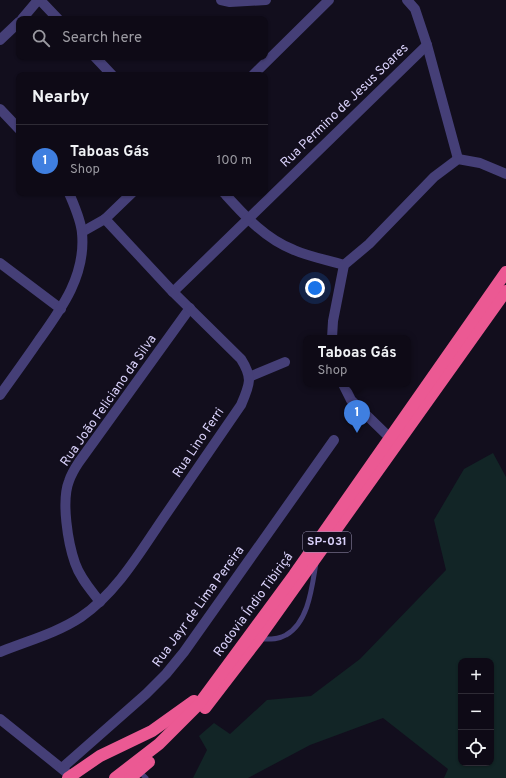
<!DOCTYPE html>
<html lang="en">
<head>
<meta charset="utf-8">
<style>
	body { margin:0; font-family:Overpass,sans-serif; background:#17131f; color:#f1f3f6 }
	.controls { position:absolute; right:12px; bottom:12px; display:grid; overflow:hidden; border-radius:8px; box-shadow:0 1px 3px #0004 }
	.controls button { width:36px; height:36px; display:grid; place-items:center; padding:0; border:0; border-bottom:1px solid #2e2b35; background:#0e0a16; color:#f1f3f6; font:20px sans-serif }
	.you { position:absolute; left:315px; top:288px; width:14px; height:14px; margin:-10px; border:3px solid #fff; border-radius:50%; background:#1a73e8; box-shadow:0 0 0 6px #1a73e833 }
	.badge { display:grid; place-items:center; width:26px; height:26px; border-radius:50%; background:#db2777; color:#fff; font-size:13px; font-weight:700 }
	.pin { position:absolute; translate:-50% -33px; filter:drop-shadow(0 1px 2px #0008) }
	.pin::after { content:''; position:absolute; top:21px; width:14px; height:12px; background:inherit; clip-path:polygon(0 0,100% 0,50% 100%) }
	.popup { position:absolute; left:303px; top:335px; width:108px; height:52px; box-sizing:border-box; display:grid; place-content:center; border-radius:8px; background:#0e0a16; filter:drop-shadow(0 1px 3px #0005); font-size:13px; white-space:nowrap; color:#9b9aa1 }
	.popup b { font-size:15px; color:#f1f3f6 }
	.popup::after { content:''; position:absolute; left:50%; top:100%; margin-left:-8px; border:8px solid transparent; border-top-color:#0e0a16 }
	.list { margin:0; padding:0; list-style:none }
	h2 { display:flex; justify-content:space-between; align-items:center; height:52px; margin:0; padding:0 16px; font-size:17px }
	h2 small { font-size:13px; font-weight:400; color:#9b9aa1 }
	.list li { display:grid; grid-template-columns:26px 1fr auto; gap:12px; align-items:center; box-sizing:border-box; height:72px; padding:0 16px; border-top:1px solid #2e2b35 }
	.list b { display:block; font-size:15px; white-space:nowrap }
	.list p { margin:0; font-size:13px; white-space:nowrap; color:#9b9aa1 }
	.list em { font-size:13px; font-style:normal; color:#9b9aa1 }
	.icon { flex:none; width:22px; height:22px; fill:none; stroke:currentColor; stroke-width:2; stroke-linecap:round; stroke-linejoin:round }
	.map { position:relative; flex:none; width:506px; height:778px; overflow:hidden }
	.search { position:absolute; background:#0e0a16; box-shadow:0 1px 3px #0004; left:16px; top:16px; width:252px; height:44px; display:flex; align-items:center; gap:10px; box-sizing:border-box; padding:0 14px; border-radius:8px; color:#9b9aa1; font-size:15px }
	.panel { position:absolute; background:#0e0a16; box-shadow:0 1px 3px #0004; left:16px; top:72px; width:252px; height:124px; border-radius:8px }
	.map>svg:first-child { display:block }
	.green { fill:#122526; fill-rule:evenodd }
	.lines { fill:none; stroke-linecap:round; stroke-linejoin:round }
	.lane { stroke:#453f77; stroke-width:5 }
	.street { stroke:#453f77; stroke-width:10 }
	.highway { stroke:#eb5993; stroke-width:12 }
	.labels { text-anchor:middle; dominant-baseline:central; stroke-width:3.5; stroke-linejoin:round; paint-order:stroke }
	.shield { fill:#120e1d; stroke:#9d96b7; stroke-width:1 }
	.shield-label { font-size:12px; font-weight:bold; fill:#d8d0f9 }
	.street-label { font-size:13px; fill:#d8d0f9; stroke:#120e1d }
</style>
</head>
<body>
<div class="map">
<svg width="506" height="778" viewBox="0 0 506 778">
	<rect width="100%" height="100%" fill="#120e1d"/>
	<!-- green -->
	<path class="green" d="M493,453L506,477V778H444L448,769L383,718L310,745L248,778H193L207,750L199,736L214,723L230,734L267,700L311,696L360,659L446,570L434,520L464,469ZM461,661H491V763H461Z"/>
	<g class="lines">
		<!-- lane -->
		<g class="lane">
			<path d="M259,639C268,639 278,640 286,635C309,622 312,586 316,563"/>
			<path d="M139,771L146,778"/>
		</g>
		<!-- street -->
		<g class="street">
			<path d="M40,0L58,19"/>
			<path d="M221,0L230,2L266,0"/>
			<path d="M407,0L415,9L427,45L458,159"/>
			<path d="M22,19L38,0"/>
			<path d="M0,40L19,22"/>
			<path d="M95,57L112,75"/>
			<path d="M253,75L329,0"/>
			<path d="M0,109L19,129"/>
			<path d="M224,193C244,215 265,239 294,250C310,257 328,260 344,265"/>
			<path d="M82,232L105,219L132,193"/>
			<path d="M0,263L61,309"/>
			<path d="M173,292L427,45"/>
			<path d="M332,338L333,321L344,265L369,244L434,177L458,159L480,163L506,174"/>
			<path d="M249,377L285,362"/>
			<path d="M343,384L351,400L389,437"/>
			<path d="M0,395C13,377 26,359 39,340C62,308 86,275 82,233C81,220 74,205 69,193"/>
			<path d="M100,602C91,590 80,578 75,563C68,543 61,501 69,481C71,475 75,468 79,462L190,308"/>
			<path d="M0,652C27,641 57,633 81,617C116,593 139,554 162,520C189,481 215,443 241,405C250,384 253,378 241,359L173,292L105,219"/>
			<path d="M0,719L66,772"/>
			<path d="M62,768L146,694L166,674L184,652L334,440"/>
		</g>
		<!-- highway -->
		<g class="highway">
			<path d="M205,708L258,639L506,291"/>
			<path d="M68,778L100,756L152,731L194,701"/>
			<path d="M115,778L159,744L199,704L294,575L506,272"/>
			<path d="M130,778L149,762"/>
		</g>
	</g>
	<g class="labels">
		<!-- shield labels -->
		<rect class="shield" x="303" y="532" width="48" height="20" rx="3"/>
		<g class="shield-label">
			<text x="327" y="542">SP-031</text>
		</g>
		<!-- street labels -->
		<g class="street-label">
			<text transform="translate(345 106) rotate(-44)">Rua Permino de Jesus Soares</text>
			<text transform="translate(109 401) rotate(-55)">Rua João Feliciano da Silva</text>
			<text transform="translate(199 443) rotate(-56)">Rua Lino Ferri</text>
			<text transform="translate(254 605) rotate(-54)">Rodovia Índio Tibiriçá</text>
			<text transform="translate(199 607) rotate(-54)">Rua Jayr de Lima Pereira</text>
		</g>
	</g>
</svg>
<div class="controls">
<button>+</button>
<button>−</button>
<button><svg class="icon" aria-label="locate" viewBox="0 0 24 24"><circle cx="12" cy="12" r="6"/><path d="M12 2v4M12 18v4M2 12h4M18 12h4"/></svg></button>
</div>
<div class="you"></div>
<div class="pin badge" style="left:357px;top:433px;background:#3f7fe0">1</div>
<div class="popup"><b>Taboas Gás</b>Shop</div>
<div class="search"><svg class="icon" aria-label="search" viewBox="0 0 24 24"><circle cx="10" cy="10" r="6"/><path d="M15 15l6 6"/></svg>Search here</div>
<section class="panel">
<h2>Nearby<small></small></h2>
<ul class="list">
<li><span class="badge" style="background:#3f7fe0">1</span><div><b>Taboas Gás</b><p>Shop</p></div><em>100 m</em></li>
</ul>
</section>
</div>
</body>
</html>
